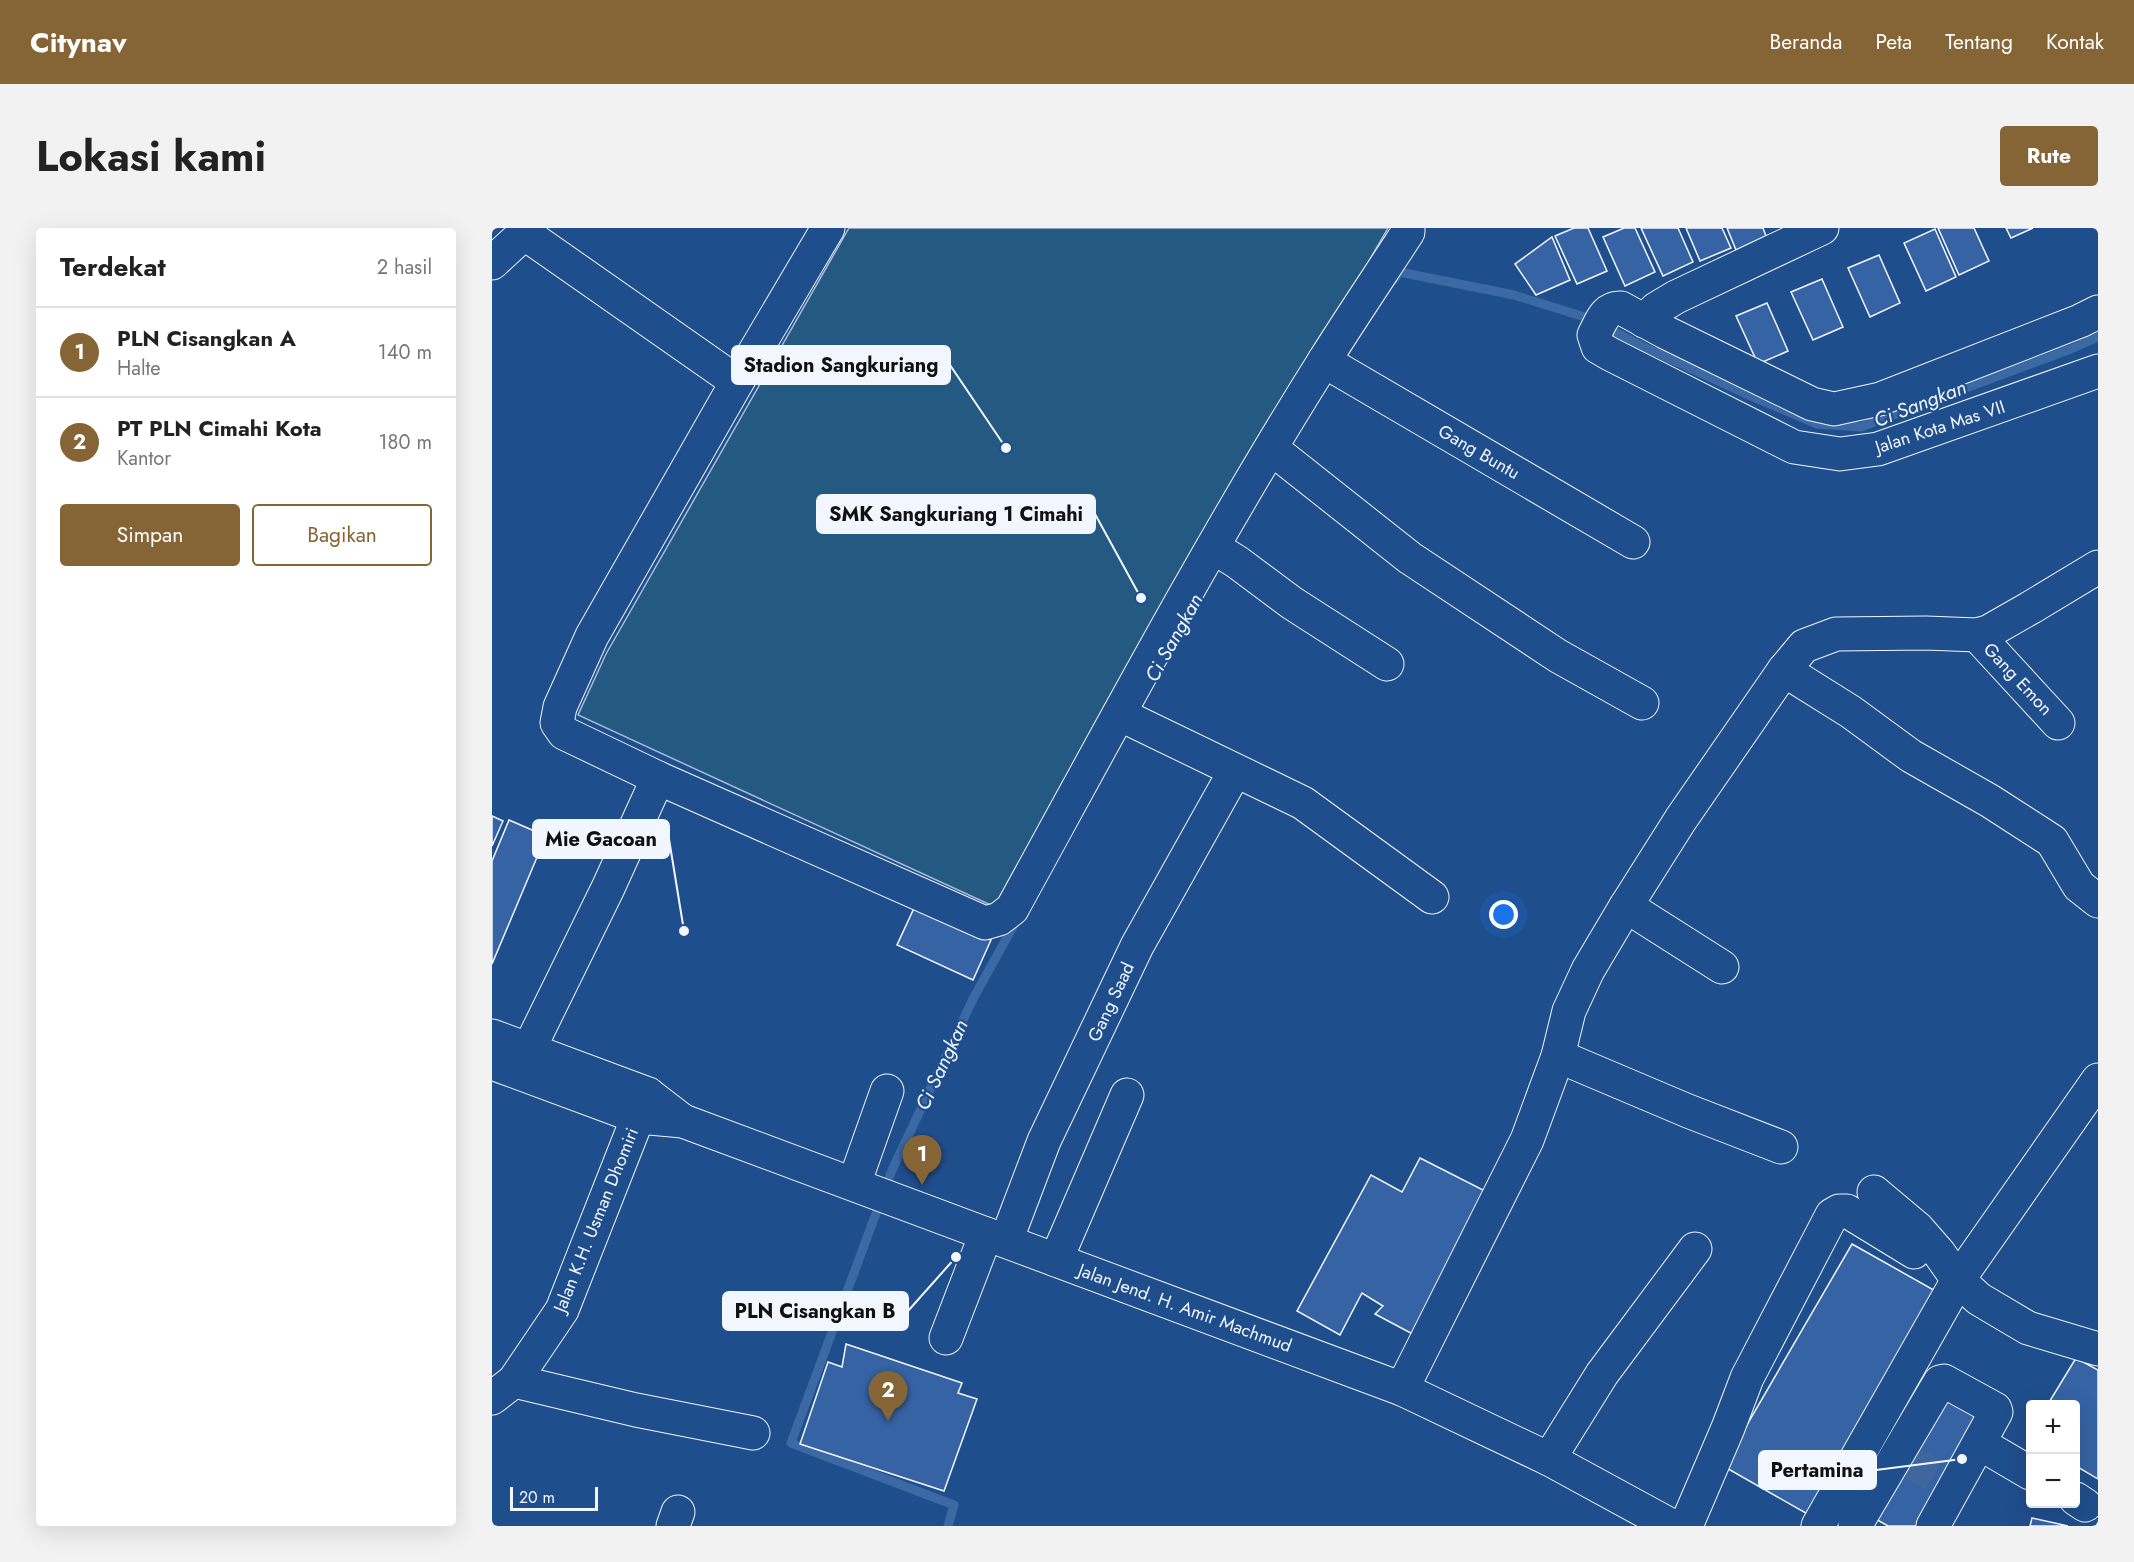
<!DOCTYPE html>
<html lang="id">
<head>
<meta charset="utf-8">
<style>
	body { margin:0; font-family:Jost,sans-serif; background:#f2f2f2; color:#222 }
	.controls { position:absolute; right:18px; bottom:18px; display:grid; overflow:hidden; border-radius:6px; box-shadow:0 6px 24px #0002 }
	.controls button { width:54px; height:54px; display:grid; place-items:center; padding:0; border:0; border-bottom:2px solid #e0e0e0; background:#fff; color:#222; font:30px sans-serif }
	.scale { position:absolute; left:18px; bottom:15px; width:88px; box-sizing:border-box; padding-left:6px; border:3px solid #f2f6ff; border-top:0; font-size:16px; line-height:21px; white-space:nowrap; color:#f2f6ff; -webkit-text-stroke:4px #1f4e8c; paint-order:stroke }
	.you { position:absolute; left:1012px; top:687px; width:21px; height:21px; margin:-15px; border:4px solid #fff; border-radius:50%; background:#1a73e8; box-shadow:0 0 0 9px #1a73e833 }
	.badge { display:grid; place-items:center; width:39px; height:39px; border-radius:50%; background:#856535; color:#fff; font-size:20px; font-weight:700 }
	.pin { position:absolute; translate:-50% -50px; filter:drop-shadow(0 2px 3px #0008) }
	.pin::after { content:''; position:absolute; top:32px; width:21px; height:18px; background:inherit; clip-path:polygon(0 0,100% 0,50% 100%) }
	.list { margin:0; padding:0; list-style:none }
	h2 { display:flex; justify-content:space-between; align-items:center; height:78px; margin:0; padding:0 24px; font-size:26px }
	h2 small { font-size:20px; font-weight:400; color:#767676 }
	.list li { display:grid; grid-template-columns:39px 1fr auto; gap:18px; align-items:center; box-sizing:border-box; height:90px; padding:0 24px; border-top:2px solid #e0e0e0 }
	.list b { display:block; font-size:22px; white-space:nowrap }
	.list p { margin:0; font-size:20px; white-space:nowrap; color:#767676 }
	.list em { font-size:20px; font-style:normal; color:#767676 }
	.actions { display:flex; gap:12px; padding:18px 24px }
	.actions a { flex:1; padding:14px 0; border:2px solid #856535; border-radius:6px; text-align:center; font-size:21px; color:#856535 }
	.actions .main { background:#856535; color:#fff }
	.map { position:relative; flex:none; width:1606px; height:1298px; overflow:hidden; border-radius:6px }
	header { display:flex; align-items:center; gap:36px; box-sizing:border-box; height:84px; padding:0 30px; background:#856535; color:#fff }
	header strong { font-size:28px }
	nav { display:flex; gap:33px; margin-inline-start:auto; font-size:21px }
	.intro { display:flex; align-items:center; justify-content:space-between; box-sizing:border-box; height:144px; padding:0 36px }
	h1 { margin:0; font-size:42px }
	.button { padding:15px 27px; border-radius:6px; background:#856535; color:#fff; font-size:21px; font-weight:700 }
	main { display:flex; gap:36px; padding:0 36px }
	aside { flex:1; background:#fff; border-radius:6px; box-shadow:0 6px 24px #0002 }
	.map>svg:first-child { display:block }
	.green { fill:#245a82; stroke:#a8bbd7; stroke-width:1.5 }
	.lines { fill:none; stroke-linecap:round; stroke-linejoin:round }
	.stream { stroke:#3b69a3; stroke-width:9 }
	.building { fill:#3563a3; stroke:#f2f6ff; stroke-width:1.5 }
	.minor-tunnel { stroke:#3f679d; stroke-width:33; stroke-dasharray:33 16; stroke-linecap:butt }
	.minor-casing { stroke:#f2f6ff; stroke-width:35 }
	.major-casing { stroke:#f2f6ff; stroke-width:35 }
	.highway-casing { stroke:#f2f6ff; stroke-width:35 }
	.minor { stroke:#1f4e8c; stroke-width:33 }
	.major { stroke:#1f4e8c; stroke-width:33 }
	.highway { stroke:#1f4e8c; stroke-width:33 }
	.labels { text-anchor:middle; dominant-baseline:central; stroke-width:4.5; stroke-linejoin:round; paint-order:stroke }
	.street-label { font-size:18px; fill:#f2f6ff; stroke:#1f4e8c }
	.water-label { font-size:20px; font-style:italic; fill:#f2f6ff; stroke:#1f4e8c }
	.leader { fill:none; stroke:#f2f6ff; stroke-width:2 }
	.callout-dot { fill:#f2f6ff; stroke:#1f4e8c; stroke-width:2 }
	.callout { fill:#f2f6ff; stroke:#f2f6ff; stroke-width:2 }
	.callout-label { font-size:20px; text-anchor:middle; font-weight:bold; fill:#111 }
</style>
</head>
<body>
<header>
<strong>Citynav</strong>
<nav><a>Beranda</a><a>Peta</a><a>Tentang</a><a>Kontak</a></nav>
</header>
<div class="intro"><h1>Lokasi kami</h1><a class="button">Rute</a></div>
<main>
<aside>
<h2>Terdekat<small>2 hasil</small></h2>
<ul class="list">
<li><span class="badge">1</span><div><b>PLN Cisangkan A</b><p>Halte</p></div><em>140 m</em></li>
<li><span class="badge">2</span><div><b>PT PLN Cimahi Kota</b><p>Kantor</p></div><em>180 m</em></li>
</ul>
<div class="actions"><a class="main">Simpan</a><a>Bagikan</a></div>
</aside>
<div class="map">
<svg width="1606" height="1298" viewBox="0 0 1606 1298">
	<rect width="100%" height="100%" fill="#1f4e8c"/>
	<!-- green -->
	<path class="green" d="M357,0H896L503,679L86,487L114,426Z"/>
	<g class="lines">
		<!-- stream -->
		<g class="stream">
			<path d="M902,52L907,44L1022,67L1096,90"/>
			<path d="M1119,102L1150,118L1252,165L1325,196L1369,199L1579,121L1606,109"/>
			<path d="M456,1298L462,1277L299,1215L400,942L481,771L524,693"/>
		</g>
	</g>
	<!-- building -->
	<g class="building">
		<path d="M1082,0H1096L1115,43L1085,56L1063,8Z"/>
		<path d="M1132,0H1143L1163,44L1133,58L1111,9Z"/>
		<path d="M1149,0H1186L1201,34L1171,48Z"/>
		<path d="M1194,0H1230L1239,20L1208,33Z"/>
		<path d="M1235,0H1271L1274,8L1244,22Z"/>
		<path d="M1446,0H1482L1497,33L1467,47Z"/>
		<path d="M1514,0H1541L1519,10Z"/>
		<path d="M1443,1L1464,49L1434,63L1412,15Z"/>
		<path d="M1060,9L1078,52L1044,67L1023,36Z"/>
		<path d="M1387,27L1408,75L1378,89L1356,40Z"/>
		<path d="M1330,51L1351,99L1321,112L1299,64Z"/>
		<path d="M1275,75L1296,123L1266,136L1244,88Z"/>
		<path d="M0,588L11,593L0,618Z"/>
		<path d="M17,592L54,608L0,736V633Z"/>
		<path d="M423,678L499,712L481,752L405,717Z"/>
		<path d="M928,930L997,965L928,1110L883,1086L891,1078L870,1065L848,1107L805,1083L879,947L910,964Z"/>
		<path d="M1360,1016L1447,1065L1319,1288L1231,1238Z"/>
		<path d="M354,1116L470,1155L466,1165L485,1171L452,1263L308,1216L336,1134L350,1139Z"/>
		<path d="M1584,1130L1606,1142V1251L1584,1238V1176H1556Z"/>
		<path d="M1453,1159L1497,1183L1434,1298H1396L1380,1289Z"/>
		<path d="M1540,1290L1576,1298H1538Z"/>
	</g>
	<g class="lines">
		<!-- minor-tunnel -->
		<path class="minor-tunnel" d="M1413,1231L1457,1256"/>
		<defs>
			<g id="minor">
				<path d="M336,0L245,154L100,408L68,479L65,495L72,505L166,550L493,695L507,691L520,681C621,497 720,311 832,133C859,90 888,47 916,4V0"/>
				<path d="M32,5L245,154"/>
				<path d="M1606,84L1588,93L1388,171L1342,181L1320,176L1173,104L1129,80C1113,79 1109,94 1102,107L1106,119L1118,126L1302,219L1348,226L1386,221L1606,143"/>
				<path d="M1152,93L1164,81L1184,69L1330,0"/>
				<path d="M832,133L1141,314"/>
				<path d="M779,220L918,330L1066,428L1150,475"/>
				<path d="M721,319L745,334L800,375L895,436"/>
				<path d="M1485,407L1566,495"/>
				<path d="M1292,442L1359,484L1419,528L1498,573L1560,613L1587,658L1606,673"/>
				<path d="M627,486L811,575L940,669"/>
				<path d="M1134,678L1230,739"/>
				<path d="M37,821L116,660L166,550"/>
				<path d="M1066,828L1196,883L1289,919"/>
				<path d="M362,956L395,863"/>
				<path d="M1382,964L1426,1001L1447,1025L1466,1052L1487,1071L1536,1100L1606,1121"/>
				<path d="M514,1013L552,913L645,718L743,543"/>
				<path d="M564,1032L635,867"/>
				<path d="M454,1110L494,1006"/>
				<path d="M22,1153L144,1182L261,1205"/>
				<path d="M910,1161L1035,912L1066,828L1077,783L1096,742L1134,678L1189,591L1292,442L1312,418L1344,406L1434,405L1485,407L1496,404L1538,380L1606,339"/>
				<path d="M1487,1215L1538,1245"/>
				<path d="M1057,1231L1110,1146L1203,1021"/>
				<path d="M1584,1271L1593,1277"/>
				<path d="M181,1298L186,1284"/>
				<path d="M1194,1298L1236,1200L1255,1150L1340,987L1347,983H1355L1422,1024"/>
				<path d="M1326,1298L1466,1052L1606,852"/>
				<path d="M1363,1298L1448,1154L1452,1153L1503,1181L1504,1184L1441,1298"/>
			</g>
			<g id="major">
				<path d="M0,35L38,0"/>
				<path d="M0,1170L22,1153L70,1082L146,889L156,866"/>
			</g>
			<g id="highway">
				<path d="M0,808L156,866L191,893"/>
				<path d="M0,835L146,889L191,893L910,1161L1057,1231L1180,1298"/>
			</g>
		</defs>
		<!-- minor casing -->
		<use href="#minor" class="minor-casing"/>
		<!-- major casing -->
		<use href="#major" class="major-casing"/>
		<!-- highway casing -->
		<use href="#highway" class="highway-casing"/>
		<!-- minor -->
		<use href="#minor" class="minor"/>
		<!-- major -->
		<use href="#major" class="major"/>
		<!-- highway -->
		<use href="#highway" class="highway"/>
	</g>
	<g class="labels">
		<!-- street labels -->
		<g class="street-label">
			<text transform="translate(1448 199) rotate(-18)">Jalan Kota Mas VII</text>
			<text transform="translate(987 224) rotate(30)">Gang Buntu</text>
			<text transform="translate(1526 451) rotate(47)">Gang Emon</text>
			<text transform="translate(619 774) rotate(-65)">Gang Saad</text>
			<text transform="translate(104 992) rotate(-68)">Jalan K.H. Usman Dhomiri</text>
			<text transform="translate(693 1080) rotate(20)">Jalan Jend. H. Amir Machmud</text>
		</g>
		<!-- water labels -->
		<g class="water-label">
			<text transform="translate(1428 176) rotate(-21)">Ci Sangkan</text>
			<text transform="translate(682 410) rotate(-61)">Ci Sangkan</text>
			<text transform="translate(450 837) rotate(-65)">Ci Sangkan</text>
		</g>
	</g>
	<!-- callouts -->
	<path class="leader" d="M514 220L458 137M649 370L603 286M192 703L177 611M464 1029L416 1083M1470 1231L1384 1242"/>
	<g class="callout-dot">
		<circle cx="514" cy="220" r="6"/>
		<circle cx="649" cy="370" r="6"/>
		<circle cx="192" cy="703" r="6"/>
		<circle cx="464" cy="1029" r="6"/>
		<circle cx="1470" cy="1231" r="6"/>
	</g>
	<g class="callout">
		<rect x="240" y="118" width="218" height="38" rx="6"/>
		<rect x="325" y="267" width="278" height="38" rx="6"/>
		<rect x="41" y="592" width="136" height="38" rx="6"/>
		<rect x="231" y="1064" width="185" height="38" rx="6"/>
		<rect x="1267" y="1223" width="117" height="38" rx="6"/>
	</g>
	<g class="callout-label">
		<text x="349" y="144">Stadion Sangkuriang</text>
		<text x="464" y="293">SMK Sangkuriang 1 Cimahi</text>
		<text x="109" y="618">Mie Gacoan</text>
		<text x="323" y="1090">PLN Cisangkan B</text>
		<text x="1325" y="1249">Pertamina</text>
	</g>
</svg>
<div class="controls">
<button>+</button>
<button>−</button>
</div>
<div class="scale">20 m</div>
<div class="you"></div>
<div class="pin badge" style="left:430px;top:957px">1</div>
<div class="pin badge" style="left:396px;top:1193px">2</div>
</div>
</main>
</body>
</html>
